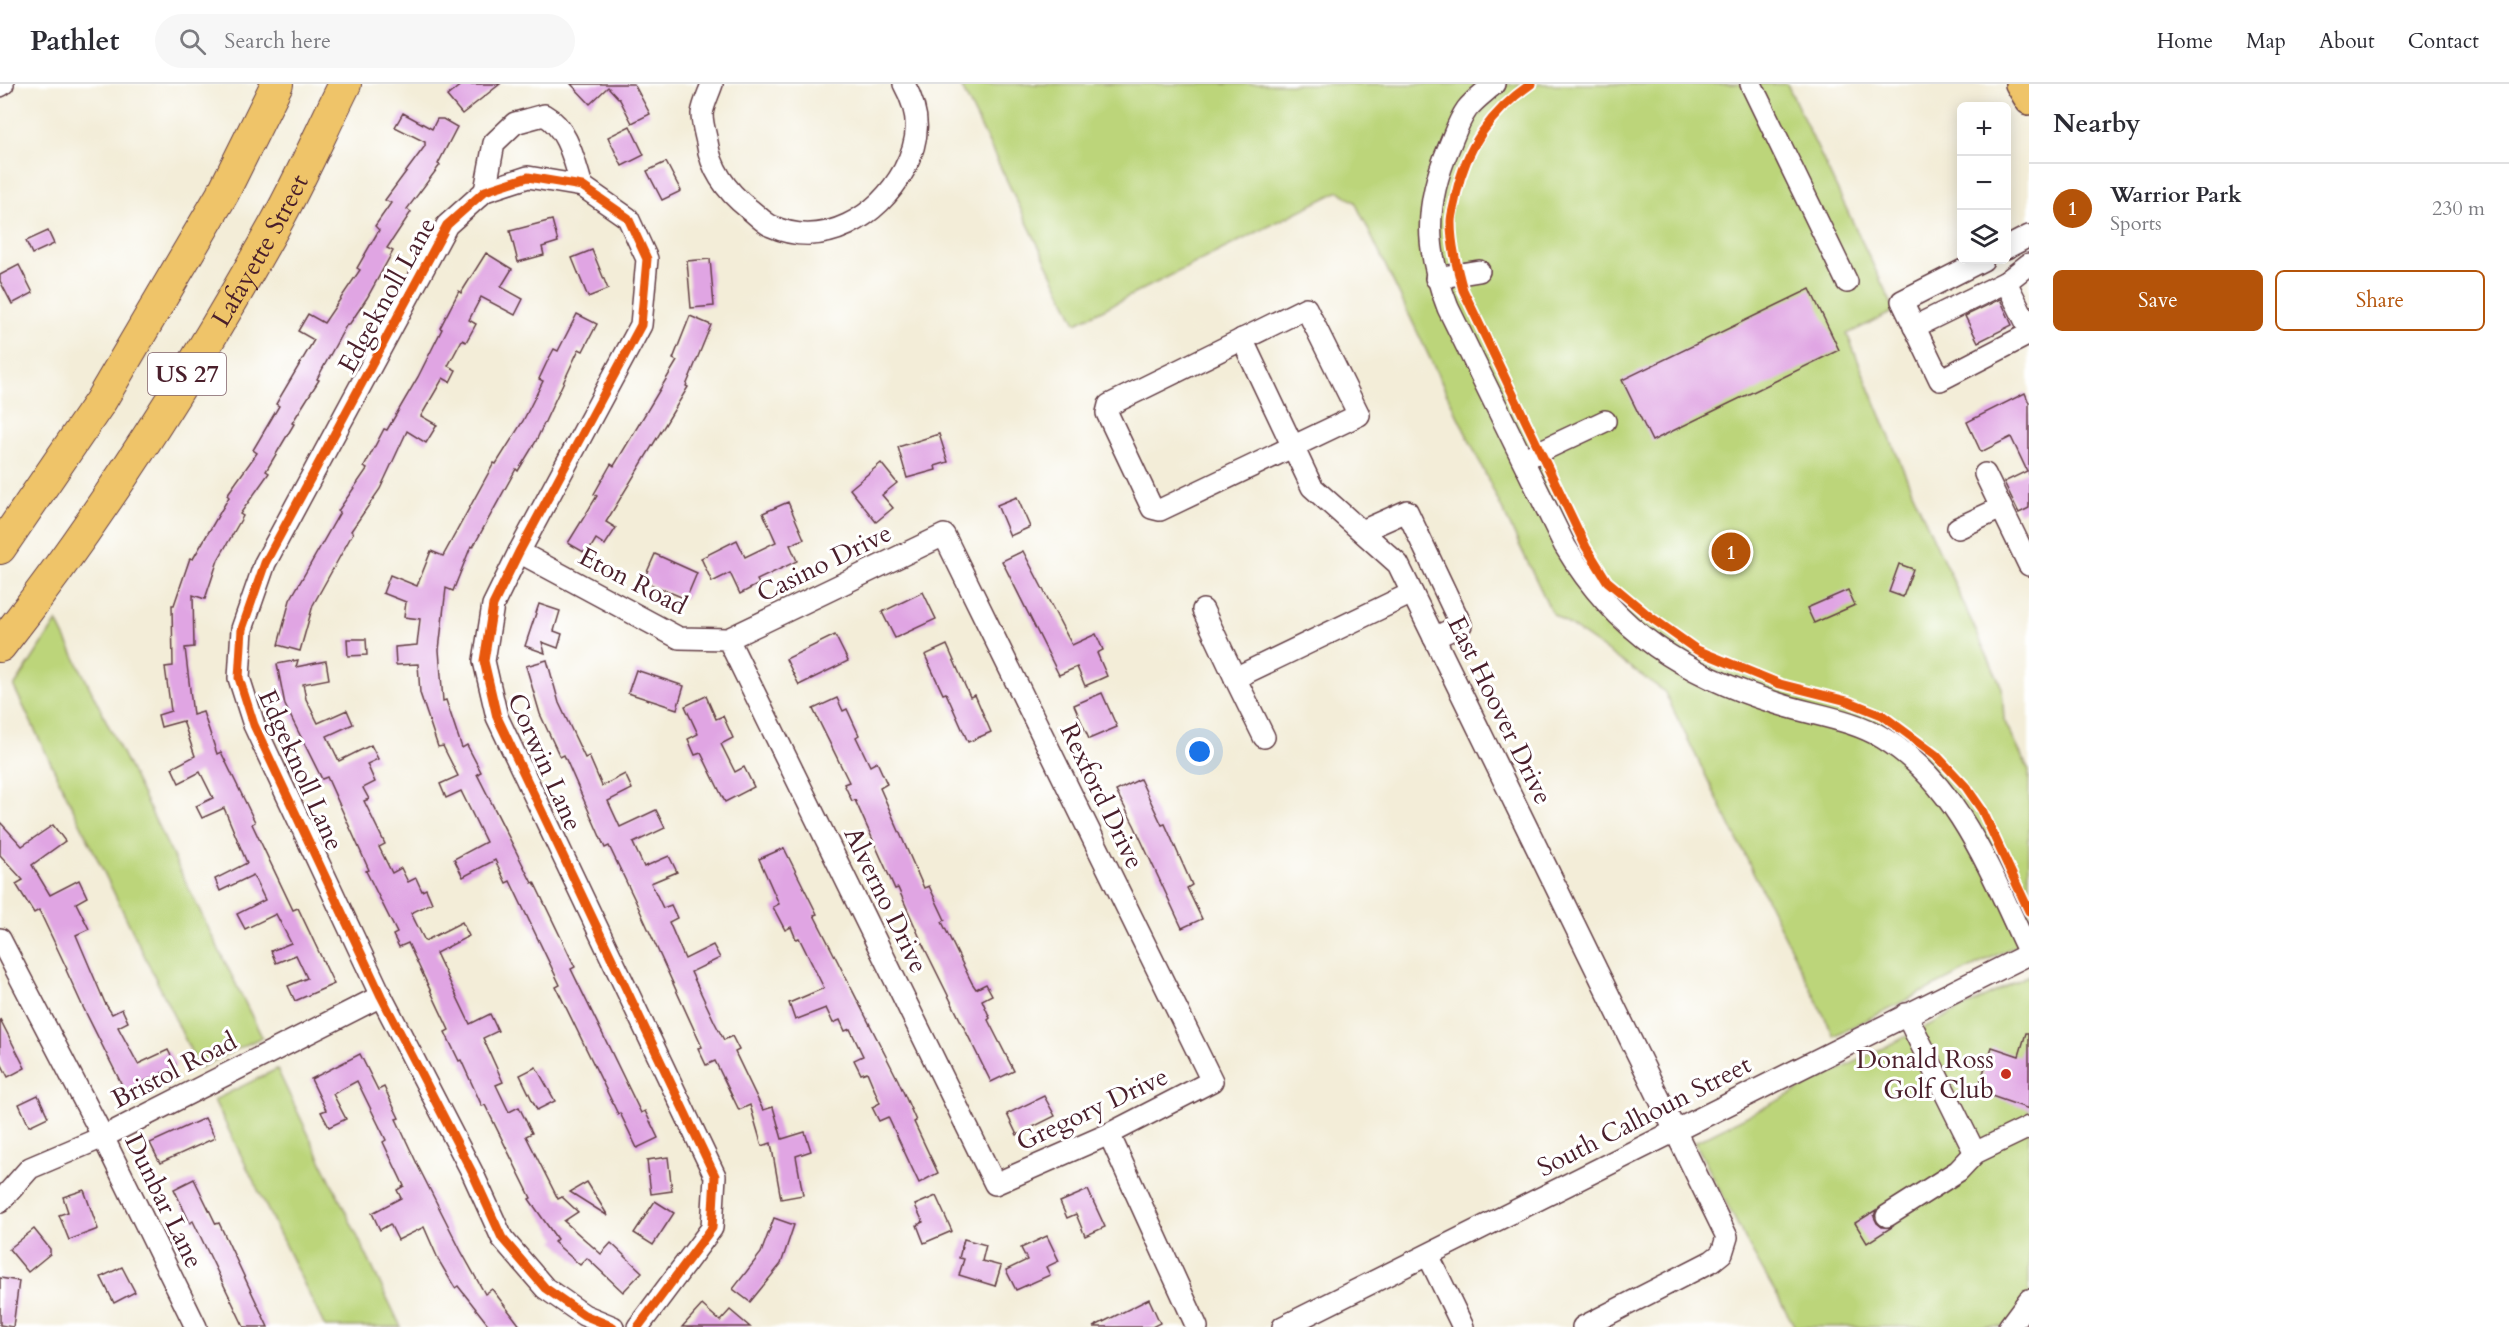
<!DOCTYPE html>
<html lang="en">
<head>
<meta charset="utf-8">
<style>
	body { margin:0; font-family:Cardo,serif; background:#f7f7f7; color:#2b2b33 }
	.controls { position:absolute; right:18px; top:18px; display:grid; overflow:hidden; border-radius:9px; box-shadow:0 3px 15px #0003 }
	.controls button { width:54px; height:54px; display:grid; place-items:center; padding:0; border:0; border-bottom:2px solid #e1e1e2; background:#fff; color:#2b2b33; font:30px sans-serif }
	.you { position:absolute; left:1200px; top:668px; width:21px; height:21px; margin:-15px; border:4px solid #fff; border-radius:50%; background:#1a73e8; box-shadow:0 0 0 9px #1a73e833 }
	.badge { display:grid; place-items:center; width:39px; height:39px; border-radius:50%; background:#b45309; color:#fff; font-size:20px; font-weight:700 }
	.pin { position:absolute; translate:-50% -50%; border:3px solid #fff; box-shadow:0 2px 6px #0006 }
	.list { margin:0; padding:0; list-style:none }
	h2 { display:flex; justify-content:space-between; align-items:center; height:78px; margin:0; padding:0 24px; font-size:26px }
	h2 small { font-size:20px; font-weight:400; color:#7c7c81 }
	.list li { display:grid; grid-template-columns:39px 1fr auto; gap:18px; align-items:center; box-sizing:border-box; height:90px; padding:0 24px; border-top:2px solid #e1e1e2 }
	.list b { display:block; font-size:22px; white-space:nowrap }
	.list p { margin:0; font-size:20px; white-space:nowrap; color:#7c7c81 }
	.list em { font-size:20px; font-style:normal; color:#7c7c81 }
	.actions { display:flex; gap:12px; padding:18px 24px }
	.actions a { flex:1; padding:14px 0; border:2px solid #b45309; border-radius:9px; text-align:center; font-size:21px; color:#b45309 }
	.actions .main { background:#b45309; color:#fff }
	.icon { flex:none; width:33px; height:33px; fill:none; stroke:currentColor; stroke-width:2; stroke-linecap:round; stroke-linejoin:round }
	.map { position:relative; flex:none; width:2029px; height:1243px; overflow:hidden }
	header { display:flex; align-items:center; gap:36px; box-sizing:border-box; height:84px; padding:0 30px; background:#fff; border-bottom:2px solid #e1e1e2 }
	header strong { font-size:28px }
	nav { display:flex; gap:33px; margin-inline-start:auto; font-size:21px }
	.search { width:420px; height:54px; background:#f7f7f7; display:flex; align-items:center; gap:15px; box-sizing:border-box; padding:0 21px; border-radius:33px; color:#7c7c81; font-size:22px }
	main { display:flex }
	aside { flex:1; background:#fff }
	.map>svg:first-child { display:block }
	.green { fill:#bcd57a; stroke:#837a52; stroke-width:1.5 }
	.building { fill:#e0a5e3 }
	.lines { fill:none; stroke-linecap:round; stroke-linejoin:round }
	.minor-casing { stroke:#633e45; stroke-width:24 }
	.major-casing { stroke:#633e45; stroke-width:30 }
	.highway-casing { stroke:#633e45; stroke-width:34 }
	.minor { stroke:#fff; stroke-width:21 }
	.major { stroke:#efc469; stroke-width:27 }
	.highway { stroke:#efc469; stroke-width:32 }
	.cycleway-casing { stroke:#fff; stroke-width:13 }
	.cycleway { stroke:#e8590c; stroke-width:9 }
	.poi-dot { fill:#c8321e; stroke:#fff; stroke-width:2 }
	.labels { text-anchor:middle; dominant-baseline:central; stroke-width:6; stroke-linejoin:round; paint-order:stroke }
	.shield { fill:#fff; stroke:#80626b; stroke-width:1.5 }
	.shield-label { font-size:24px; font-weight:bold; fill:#4a1f2b }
	.street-label { font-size:26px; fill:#4a1f2b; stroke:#fff }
	.poi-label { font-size:26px; fill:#4a1f2b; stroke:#fff; text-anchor:end }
</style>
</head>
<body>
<header>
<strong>Pathlet</strong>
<div class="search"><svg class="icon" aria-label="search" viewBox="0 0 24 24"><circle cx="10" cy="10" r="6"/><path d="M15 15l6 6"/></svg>Search here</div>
<nav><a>Home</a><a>Map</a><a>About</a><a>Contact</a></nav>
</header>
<main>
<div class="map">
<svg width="2029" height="1243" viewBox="0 0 2029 1243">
	<rect width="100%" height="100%" fill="#fff"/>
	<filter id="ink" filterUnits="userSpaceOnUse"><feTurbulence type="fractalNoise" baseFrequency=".0167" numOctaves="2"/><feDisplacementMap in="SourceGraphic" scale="12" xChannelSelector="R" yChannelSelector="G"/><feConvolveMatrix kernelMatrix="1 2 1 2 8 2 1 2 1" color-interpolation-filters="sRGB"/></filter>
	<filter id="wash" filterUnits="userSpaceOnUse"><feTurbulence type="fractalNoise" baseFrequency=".008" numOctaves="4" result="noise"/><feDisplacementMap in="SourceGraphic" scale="24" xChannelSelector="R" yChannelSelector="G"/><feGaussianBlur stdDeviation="1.35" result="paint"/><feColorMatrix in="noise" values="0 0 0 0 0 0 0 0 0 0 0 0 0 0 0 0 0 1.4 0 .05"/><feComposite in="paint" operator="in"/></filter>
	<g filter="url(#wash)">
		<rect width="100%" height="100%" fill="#f3edd8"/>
		<!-- green -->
		<g class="green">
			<path d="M960,0H1787L1895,227L1847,250L1912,407L2002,604L2004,636L2029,687V855L1834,952L1664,607L1552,529L1355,118L1339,107L1076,239Z"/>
			<path d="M57,537L262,953L199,984L14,603Z"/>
			<path d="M2029,891V1243H1795L1746,1157L1695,1058Z"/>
			<path d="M277,985L401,1243H325L214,1016Z"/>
		</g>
		<g id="blocks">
			<!-- building -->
			<g class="building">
				<path d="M462,0H500L462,30L447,12Z"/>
				<path d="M571,0H634L650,30L632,39L620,16L608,3L590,20Z"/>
				<path d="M403,29L432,45L437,35H443L457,43L438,80L440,81L407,125L411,128L387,164L393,167L367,214L349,241L347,240L317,295L319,296L292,339L294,340L266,387L269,389L240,430L243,432L218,476L205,515L193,511L194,563L185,564L193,631L203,628L217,670L221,668L242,711L255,738L252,740L293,826L298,824L334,900L295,917L288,902L307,894L296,871L276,879L271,867L291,859L276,830L245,845L237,830L265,816L253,791L220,807L215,795L247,779L224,724L202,734L196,722L213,714L200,688L179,699L172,684L195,672L183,637L161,643L158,631L171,627L165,583L173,582L172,521H174L190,474L193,475L229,413L227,411L257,369L253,366L279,322L276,320L314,256L298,247L308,230L324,239L360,186L357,184L379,146L375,142L391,119L385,116L425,62V58L395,43Z"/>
				<path d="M630,42L644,71L622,82L608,53Z"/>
				<path d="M666,78L681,107L662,116L647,87Z"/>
				<path d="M552,136L558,158L542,163L544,171L518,178L510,147Z"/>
				<path d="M48,147L54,160L32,170L26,157Z"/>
				<path d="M592,166L608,205L588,213L572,174Z"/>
				<path d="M486,169L512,185L501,203L523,215L515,231L481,213L469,236L476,240L466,258L462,256L448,282L456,286L450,298L443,294L421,332L437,341L426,359L407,347L380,405L351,447L353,449L313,521L300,567L278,561L290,516L340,428L338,427L367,385L364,383L384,345L387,346L418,293L442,245L440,244L459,207L461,209Z"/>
				<path d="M710,175L714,222L691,224L687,177Z"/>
				<path d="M19,181L33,209L12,220L0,197V191Z"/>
				<path d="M1810,205L1839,266L1652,357L1622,296Z"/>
				<path d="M2000,215L2012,241L1978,258L1965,232Z"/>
				<path d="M577,230L597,240L583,267L579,265L535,359L518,387L516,385L473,463L471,462L453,507L446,504L439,566L443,617L446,616L462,664L467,661L481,688L477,690L532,799L534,798L575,883L571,885L641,1029L645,1027L658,1054L637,1064L620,1029L618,1030L556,903L560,901L510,797L506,799L495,776L463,793L454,775L486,758L461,707L446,714L440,700L458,692L443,662L438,663L420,609L418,580L396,581L395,563L417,561L420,535L404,533L406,518L383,509L390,491L417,502L431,467L443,472L494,379L496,380L523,337L543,297L539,295L547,278L554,265L558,267Z"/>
				<path d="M690,232L711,241L686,302L688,303L606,438L616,444L605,461L596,455L587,470L568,459L597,412L594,410L611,380L614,382L677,277L673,275Z"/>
				<path d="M2025,309L2029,319V424L2019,429L2004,398L2027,387L2011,353L1981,368L1967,338Z"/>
				<path d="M939,350L948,378L935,382L936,386L907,394L898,363Z"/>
				<path d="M881,379L897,399L882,411L893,424L876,438L850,405Z"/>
				<path d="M1017,413L1030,443L1010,452L997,421Z"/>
				<path d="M788,418L804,455L790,461L797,477L757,496L759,500L740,510L730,489L712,498L701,474L737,456L745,473L776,458L763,429Z"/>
				<path d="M1023,467L1072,561L1096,550L1103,566L1097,569L1107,592L1085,602L1077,583L1059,591L1002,477Z"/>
				<path d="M655,470L697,489L686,515L643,497Z"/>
				<path d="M1899,480L1913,485L1903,513L1889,508Z"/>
				<path d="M1848,506L1855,521L1814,539L1807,524Z"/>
				<path d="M923,508L936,535L895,554L882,528Z"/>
				<path d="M539,520L560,527L554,547L562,550L558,564L542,558L545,569L525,562Z"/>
				<path d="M835,551L848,577L799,601L786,575Z"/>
				<path d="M347,555H366L367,571L348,572Z"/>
				<path d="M947,561L970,613L975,611L991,648L968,658L946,609L943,610L925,571Z"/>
				<path d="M298,576L296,583L326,577L329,595L303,600L306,615L318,639L347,626L353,640L327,652L339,677L371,661L378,675L367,680L375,698L363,704L369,715L364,717L385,760L379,763L392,789L401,784L408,798L416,794L422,807L426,805L432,819L411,829L425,857L462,838L469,852L436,869L470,940L490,930L498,947L483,954L503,998L496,1001L509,1028L519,1023L532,1049L526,1052L558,1115L562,1113L578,1128L564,1137L601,1170L611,1159L642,1188L623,1208L587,1174L580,1181L554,1158L557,1155L529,1115L531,1114L485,1021L482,1022L461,976L459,977L445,948L449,946L408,859L399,863L393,851L397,849L366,787L369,786L327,693L322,695L285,621L277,580Z"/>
				<path d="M547,576L559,619L585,674L589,672L602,702L625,690L632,705L608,717L620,743L656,726L665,744L633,759L644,783L669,772L677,788L651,799L663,824L671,821L677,834L669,838L685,875L713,861L720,874L691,888L715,939L724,956L732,952L739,966L735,968L763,1026L773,1023L782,1055L805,1048L811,1067L796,1072L803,1111L781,1115L771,1059L762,1062L750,1021L739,1026L715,977L706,981L698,964L702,963L635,816L609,762L605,764L564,671L560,673L540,630L526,582Z"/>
				<path d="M636,586L684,602L677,625L628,609Z"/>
				<path d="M1102,609L1117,643L1089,655L1074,621Z"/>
				<path d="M706,612L716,635L723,632L733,654L721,660L735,688L744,683L754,703L725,718L701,669L695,671L688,655L698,650L685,622Z"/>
				<path d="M837,614L843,627L847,625L859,651L856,653L870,682L877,678L887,700L880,704L924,804L929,802L945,836L942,838L972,899L976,905L986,900L992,911L982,916L990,934L988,936L1014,987L991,998L923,861L898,804L895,805L855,716L852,717L844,700L849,698L813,625Z"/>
				<path d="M1140,695L1162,741L1165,740L1192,801L1187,804L1202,835L1182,844L1134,741L1116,707Z"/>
				<path d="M0,738L22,762L53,741L65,757L32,781L50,811L79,796L87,813L76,819L89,845L76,851L105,919L112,930L122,925L128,938L118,943L138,980L168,966L176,982L125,1007L82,921L66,886L67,885L39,826L34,829L16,800L23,796L0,771Z"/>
				<path d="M784,764L817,830L814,831L898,996L916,1037L914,1038L938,1089L919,1099L888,1033L879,1037L872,1023L880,1019L867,988L861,990L854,976L863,972L850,945L845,947L840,936L833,939L826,924L795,936L789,919L824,904L799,854L796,855L791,843L785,846L773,823L779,820L759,775Z"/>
				<path d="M0,935L25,984L8,993L0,977Z"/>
				<path d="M2026,949H2029V1025L1977,1007L1992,963L2019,972Z"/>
				<path d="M360,970L378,1006L384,1003L399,1034L396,1035L419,1084L461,1167L485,1210L492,1205L521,1243H490L458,1202L455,1204L439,1177L424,1143L398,1156L390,1140L380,1146L372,1129L401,1114L397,1106L404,1102L383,1058L386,1056L357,997L333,1010L346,1035L329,1043L321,1028L326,1026L311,995Z"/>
				<path d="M536,983L555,1017L537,1026L520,991Z"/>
				<path d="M38,1011L48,1033L29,1042L19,1020Z"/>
				<path d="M1044,1012L1055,1032L1017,1051L1007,1030Z"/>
				<path d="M205,1034L215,1054L160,1079L150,1059Z"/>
				<path d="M668,1073L672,1107L651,1110L647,1076Z"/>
				<path d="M194,1095L216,1140L219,1139L268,1243H244L193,1137L190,1139L174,1105Z"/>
				<path d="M587,1098L608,1132L570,1108Z"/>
				<path d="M84,1106L98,1145L69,1156L59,1131L68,1128L63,1113Z"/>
				<path d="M1088,1106L1105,1143L1085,1152L1076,1130L1067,1134L1060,1118Z"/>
				<path d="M936,1112L952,1147L924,1159L917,1141L923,1138L915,1121Z"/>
				<path d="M655,1117L674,1129L653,1161L634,1149Z"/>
				<path d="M1876,1126L1874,1133L1877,1139L1882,1143H1892L1867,1159L1855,1139Z"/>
				<path d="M774,1134L794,1141L781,1180L750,1218L733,1205L761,1169Z"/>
				<path d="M34,1145L50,1165V1170L28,1188L9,1165Z"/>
				<path d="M1047,1152L1059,1177L1046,1183L1050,1191L1016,1206L1006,1186L1027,1176L1021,1164Z"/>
				<path d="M964,1155L986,1161L982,1177L1001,1182L995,1202L959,1191L964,1175L959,1174Z"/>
				<path d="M122,1183L135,1208L114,1219L101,1193Z"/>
				<path d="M0,1194L19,1197L13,1243L0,1241Z"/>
				<path d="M1149,1215L1160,1239L1152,1243H1093Z"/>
				<path d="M702,1221L720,1237L730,1226L750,1243H682Z"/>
			</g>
		</g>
	</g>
	<g filter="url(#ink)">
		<use href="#blocks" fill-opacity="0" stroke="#633e45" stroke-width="1.5"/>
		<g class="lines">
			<defs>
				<g id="minor">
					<path d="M712,0C709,9 703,21 702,30C702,39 705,49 707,58C711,86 726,107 749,125C756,130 763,138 771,142C824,166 878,133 904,86C920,55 921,31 904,0"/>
					<path d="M1494,0C1485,8 1474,16 1467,25C1459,36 1454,51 1449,63C1424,121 1425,165 1448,224L1565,462C1616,548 1685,591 1779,620C1813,631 1852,635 1883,654C1959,700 1992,792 2029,869"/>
					<path d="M1751,0L1847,198"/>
					<path d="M0,2L3,0"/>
					<path d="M485,107L494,59L515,39L544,31C568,44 574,77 582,102"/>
					<path d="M2006,164L2029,152"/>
					<path d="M1983,176L1902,217L1940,296L2029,250"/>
					<path d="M1436,194L1479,187"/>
					<path d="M2006,198L2029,244"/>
					<path d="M1306,224L1359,331L1160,426L1152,424L1107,329L1109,321Z"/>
					<path d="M1914,243L2006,198L2029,180"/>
					<path d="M1242,255L1312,403L1398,480L1727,1153L1722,1169L1712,1177L1583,1243"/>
					<path d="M1524,375L1605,337"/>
					<path d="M1985,390L2029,481"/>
					<path d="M1958,444L2001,424"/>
					<path d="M1362,447L1407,427L1461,541L1434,554"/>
					<path d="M519,468L679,554L728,555L944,451L1212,997L1109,1050L995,1100L728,555"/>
					<path d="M1203,526L1235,594L1412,509"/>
					<path d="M1235,594L1264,653"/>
					<path d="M0,855L103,1053L196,1243"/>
					<path d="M1906,930L1975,1069"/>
					<path d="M1109,1050L1197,1243"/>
					<path d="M0,1118L30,1084L103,1053L381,912"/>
					<path d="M1887,1132L1958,1087L1975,1069L2029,1043"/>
					<path d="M1428,1171L1463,1243"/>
					<path d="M613,1243L584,1231L545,1204L502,1154L472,1088L381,912L254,641L239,594L242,545L265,479L447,141L485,107L528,93L582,102L628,134L647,175L641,241L519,468L493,521L484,577L497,633L715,1092L712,1144L638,1243"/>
					<path d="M1283,1243L2029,870"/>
					<path d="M2009,1243L2029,1216"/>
				</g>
				<path id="major" d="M2019,0L2029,17"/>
				<g id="highway">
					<path d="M0,464L100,318L223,109L277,0"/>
					<path id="s1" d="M0,562C104,429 194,286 276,139C301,94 322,46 345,0"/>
				</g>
			</defs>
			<!-- minor casing -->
			<use href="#minor" class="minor-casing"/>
			<!-- major casing -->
			<use href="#major" class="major-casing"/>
			<!-- highway casing -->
			<use href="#highway" class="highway-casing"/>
			<!-- minor -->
			<use href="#minor" class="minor"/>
			<!-- major -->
			<use href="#major" class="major"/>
			<!-- highway -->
			<use href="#highway" class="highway"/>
			<defs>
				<g id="cycleway">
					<path d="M1531,0C1491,28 1466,63 1456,111C1455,120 1451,129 1451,138C1451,161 1457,184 1463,206L1586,463L1607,497L1649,532L1697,566L1780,600L1847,617L1882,631L1936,671L1966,703L1982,726L2029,827"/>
					<path d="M613,1243L584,1231L545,1204L502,1154L472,1088L381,912L254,641L239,594L242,545L265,479L447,141L485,107L528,93L582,102L628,134L647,175L641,241L519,468L493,521L484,577L497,633L715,1092L712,1144L638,1243"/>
				</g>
			</defs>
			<!-- cycleway casing -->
			<use href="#cycleway" class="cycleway-casing"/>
			<!-- cycleway -->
			<use href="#cycleway" class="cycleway"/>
		</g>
	</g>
	<!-- markers -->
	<circle class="poi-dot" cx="2006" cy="990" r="6"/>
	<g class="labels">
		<!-- shield labels -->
		<rect class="shield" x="148" y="269" width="78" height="42" rx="4.5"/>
		<g class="shield-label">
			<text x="187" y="290">US 27</text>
		</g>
		<!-- street labels -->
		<g class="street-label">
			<text stroke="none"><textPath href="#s1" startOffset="474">Lafayette Street</textPath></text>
			<text transform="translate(387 211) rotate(-61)">Edgeknoll Lane</text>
			<text transform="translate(824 479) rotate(-26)">Casino Drive</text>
			<text transform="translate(633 497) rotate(27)">Eton Road</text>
			<text transform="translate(1500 626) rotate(64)">East Hoover Drive</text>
			<text transform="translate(545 678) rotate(66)">Corwin Lane</text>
			<text transform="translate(301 686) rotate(66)">Edgeknoll Lane</text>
			<text transform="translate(1102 712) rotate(64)">Rexford Drive</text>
			<text transform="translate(886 816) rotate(64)">Alverno Drive</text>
			<text transform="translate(174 986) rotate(-27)">Bristol Road</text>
			<text transform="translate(1092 1025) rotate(-25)">Gregory Drive</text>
			<text transform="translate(1644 1032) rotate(-27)">South Calhoun Street</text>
			<text transform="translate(164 1117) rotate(64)">Dunbar Lane</text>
		</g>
		<!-- poi labels -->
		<g class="poi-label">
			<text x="1994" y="975">Donald Ross<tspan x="1994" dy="30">Golf Club</tspan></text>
		</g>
	</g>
</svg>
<div class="controls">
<button>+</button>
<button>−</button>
<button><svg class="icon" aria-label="layers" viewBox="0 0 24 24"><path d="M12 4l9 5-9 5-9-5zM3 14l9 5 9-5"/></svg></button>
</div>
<div class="you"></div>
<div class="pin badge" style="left:1731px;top:468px">1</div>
</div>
<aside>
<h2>Nearby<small></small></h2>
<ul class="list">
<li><span class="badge">1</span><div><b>Warrior Park</b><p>Sports</p></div><em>230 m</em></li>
</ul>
<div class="actions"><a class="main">Save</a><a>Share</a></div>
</aside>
</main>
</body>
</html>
